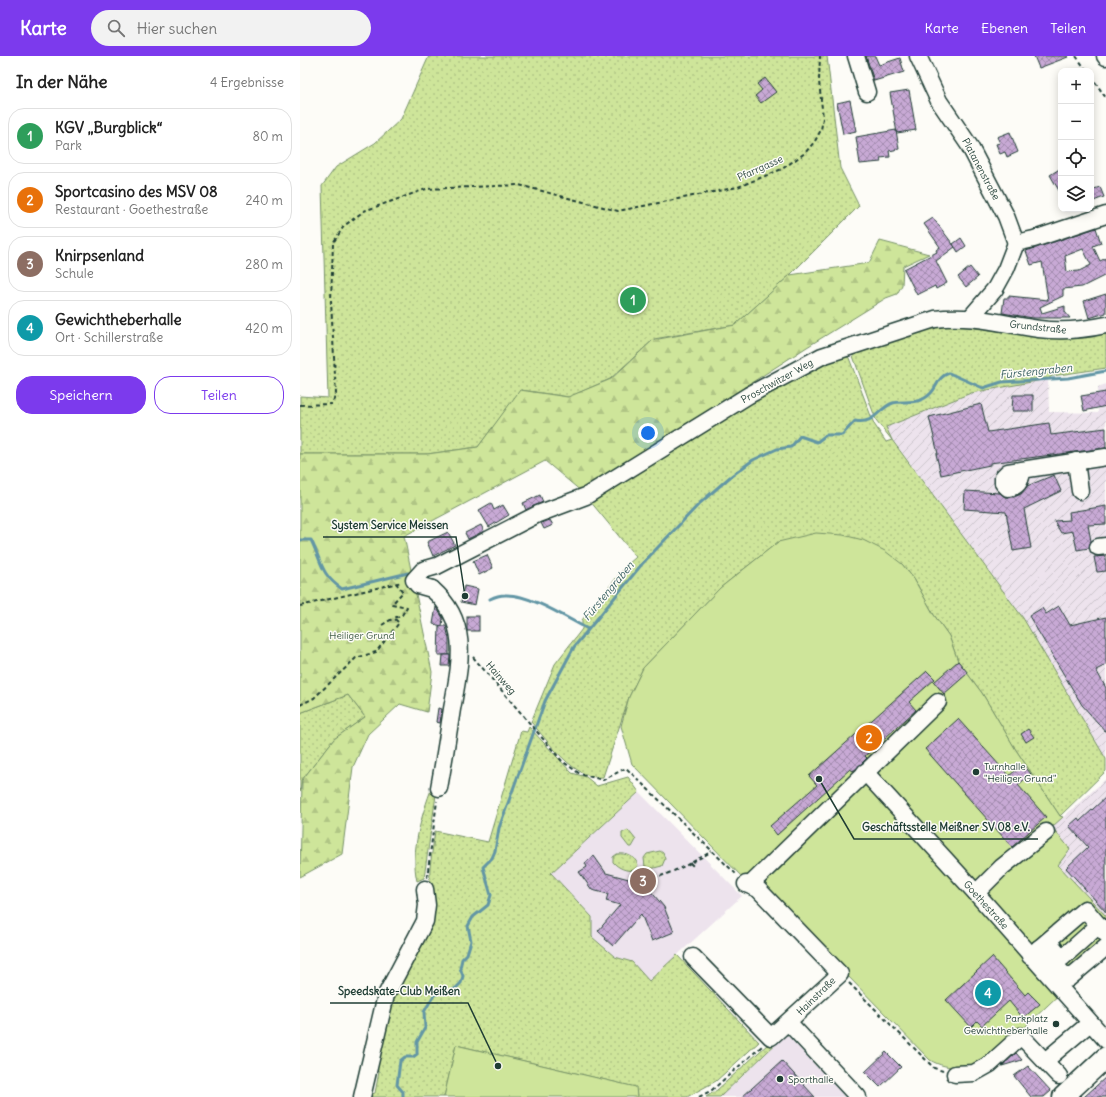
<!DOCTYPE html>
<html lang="de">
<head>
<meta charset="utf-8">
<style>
	body { margin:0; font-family:Delius,sans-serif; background:#f2f2f2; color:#222 }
	.controls { position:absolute; right:12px; top:12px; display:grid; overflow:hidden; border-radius:8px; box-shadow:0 2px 10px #0003 }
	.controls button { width:36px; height:36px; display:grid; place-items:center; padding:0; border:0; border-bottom:1px solid #e0e0e0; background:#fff; color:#222; font:20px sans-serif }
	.you { position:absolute; left:348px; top:377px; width:14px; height:14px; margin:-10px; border:3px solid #fff; border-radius:50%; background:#1a73e8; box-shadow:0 0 0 6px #1a73e833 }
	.badge { display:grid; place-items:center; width:26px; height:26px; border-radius:50%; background:#7c3aed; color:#fff; font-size:13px; font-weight:700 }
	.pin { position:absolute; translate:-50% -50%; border:2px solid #fff; box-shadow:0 1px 4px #0006 }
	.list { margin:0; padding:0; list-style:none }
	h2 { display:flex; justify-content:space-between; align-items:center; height:52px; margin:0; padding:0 16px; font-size:17px }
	h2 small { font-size:13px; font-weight:400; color:#767676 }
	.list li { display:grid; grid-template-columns:26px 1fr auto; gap:12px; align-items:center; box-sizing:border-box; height:56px; margin:0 8px 8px; padding:0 8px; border:1px solid #e0e0e0; border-radius:16px }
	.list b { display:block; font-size:15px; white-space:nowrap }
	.list p { margin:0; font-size:13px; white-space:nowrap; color:#767676 }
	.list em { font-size:13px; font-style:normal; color:#767676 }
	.actions { display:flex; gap:8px; padding:12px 16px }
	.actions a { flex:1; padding:9px 0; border:1px solid #7c3aed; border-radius:16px; text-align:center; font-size:14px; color:#7c3aed }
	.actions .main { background:#7c3aed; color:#fff }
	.icon { flex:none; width:22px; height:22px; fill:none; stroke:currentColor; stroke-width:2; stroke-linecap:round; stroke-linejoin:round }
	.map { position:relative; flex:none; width:806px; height:1041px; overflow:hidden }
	header { display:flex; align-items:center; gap:24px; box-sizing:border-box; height:56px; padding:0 20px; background:#7c3aed; color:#fff }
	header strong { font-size:19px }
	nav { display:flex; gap:22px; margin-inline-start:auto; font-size:14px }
	.search { width:280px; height:36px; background:#f2f2f2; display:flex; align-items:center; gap:10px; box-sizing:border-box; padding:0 14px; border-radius:22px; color:#767676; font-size:15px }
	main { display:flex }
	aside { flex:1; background:#fff }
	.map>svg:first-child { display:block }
	.built { fill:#ede3ed }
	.industrial { fill:url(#industrial-furrows) }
	.green { fill:url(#green-dots); stroke:#769167 }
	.forest { fill:url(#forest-firs); stroke:#769167 }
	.pitch { fill:#cee59a; stroke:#769167 }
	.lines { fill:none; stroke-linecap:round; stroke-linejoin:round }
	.stream { stroke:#6296a5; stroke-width:3 }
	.building { fill:url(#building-cross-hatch); stroke:#1f3d34; fill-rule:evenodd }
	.minor-casing { stroke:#1f3d34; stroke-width:19 }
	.major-casing { stroke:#1f3d34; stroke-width:23 }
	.path { stroke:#1f3d34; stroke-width:2; stroke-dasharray:4 3; stroke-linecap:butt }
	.minor { stroke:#fdfcf7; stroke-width:16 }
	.major { stroke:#fdfcf7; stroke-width:20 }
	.poi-dot { fill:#1f3d34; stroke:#fdfcf7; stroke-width:1.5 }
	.labels { text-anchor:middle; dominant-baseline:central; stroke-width:3; stroke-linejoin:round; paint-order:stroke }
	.street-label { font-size:10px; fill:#1f3d34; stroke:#fdfcf7 }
	.park-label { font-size:10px; fill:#425f48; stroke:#fdfcf7 }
	.poi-label { font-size:10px; fill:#1f3d34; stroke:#fdfcf7; text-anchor:start }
	.water-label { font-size:11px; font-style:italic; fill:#3b6263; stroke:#fdfcf7 }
	.leader { fill:none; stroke:#1f3d34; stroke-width:1.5 }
	.callout-dot { fill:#1f3d34; stroke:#fdfcf7; stroke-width:1.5 }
	.callout-label { font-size:11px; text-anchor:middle; font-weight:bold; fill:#1f3d34; stroke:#fdfcf7; stroke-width:3; stroke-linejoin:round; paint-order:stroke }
</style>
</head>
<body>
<header>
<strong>Karte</strong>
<div class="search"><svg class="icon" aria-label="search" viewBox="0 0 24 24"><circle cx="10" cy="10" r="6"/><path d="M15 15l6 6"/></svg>Hier suchen</div>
<nav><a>Karte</a><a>Ebenen</a><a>Teilen</a></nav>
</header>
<main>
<aside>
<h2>In der Nähe<small>4 Ergebnisse</small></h2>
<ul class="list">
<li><span class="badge" style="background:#2e9e5b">1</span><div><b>KGV „Burgblick“</b><p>Park</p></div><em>80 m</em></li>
<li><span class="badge" style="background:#e8710a">2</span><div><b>Sportcasino des MSV 08</b><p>Restaurant · Goethestraße</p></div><em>240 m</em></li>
<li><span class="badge" style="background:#8d6e63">3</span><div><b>Knirpsenland</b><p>Schule</p></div><em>280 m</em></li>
<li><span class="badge" style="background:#0f9aa8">4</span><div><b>Gewichtheberhalle</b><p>Ort · Schillerstraße</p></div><em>420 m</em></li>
</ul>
<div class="actions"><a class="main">Speichern</a><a>Teilen</a></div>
</aside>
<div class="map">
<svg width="806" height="1041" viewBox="0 0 806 1041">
	<defs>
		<pattern id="industrial-furrows" width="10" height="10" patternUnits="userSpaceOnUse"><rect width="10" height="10" fill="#ede3ed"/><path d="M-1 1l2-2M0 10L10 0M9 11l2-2" fill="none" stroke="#cbc4cc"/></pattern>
		<pattern id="green-dots" width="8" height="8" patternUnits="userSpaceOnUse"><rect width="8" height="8" fill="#cee59a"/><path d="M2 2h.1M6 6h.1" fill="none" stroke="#b0c585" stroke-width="1.8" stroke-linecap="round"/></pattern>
		<pattern id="forest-firs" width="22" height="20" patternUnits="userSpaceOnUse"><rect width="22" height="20" fill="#cee59a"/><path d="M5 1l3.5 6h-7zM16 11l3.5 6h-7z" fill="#b0c585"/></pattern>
		<pattern id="building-cross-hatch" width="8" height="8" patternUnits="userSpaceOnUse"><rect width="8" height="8" fill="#c8a9d5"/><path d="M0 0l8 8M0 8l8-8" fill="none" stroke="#a28bae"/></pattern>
	</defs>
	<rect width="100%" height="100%" fill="#fdfcf7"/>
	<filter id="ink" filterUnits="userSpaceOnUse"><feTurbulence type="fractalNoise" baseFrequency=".025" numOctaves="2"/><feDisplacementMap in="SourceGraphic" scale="8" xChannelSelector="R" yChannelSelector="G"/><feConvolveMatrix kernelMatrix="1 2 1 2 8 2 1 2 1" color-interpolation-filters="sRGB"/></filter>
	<g filter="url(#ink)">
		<!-- built -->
		<g class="built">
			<path d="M339,736L442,840L349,925L332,906L315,901L292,881V861L251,817Z"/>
			<path d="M486,978L545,1041H420L444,1019Z"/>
		</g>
		<!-- industrial -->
		<g class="industrial">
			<path d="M748,323L749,356L798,357V331L806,328V703L723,562L592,383L586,371L671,337Z"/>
			<path d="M806,723V860L758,809L752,771Z"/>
		</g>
		<!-- green -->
		<g class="green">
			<path d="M129,0H527L540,112L559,150L490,219L435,269L354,283L310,323L269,341L221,334L178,391L127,398H0V340L28,342L22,130L36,111L75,87L101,63Z"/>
			<path d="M635,267L761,283L792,281L806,277V312L752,320L748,323L671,337L586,371L592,384L723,562L806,703V715L760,760L716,694L682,637L658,605L649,580L634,559L614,523L602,508L478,486L420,532L343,612L329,641L303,721C275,725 248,685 231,666L255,608L282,573V564L327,509L336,501L290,445L400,373L494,322L545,299L549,302L574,368L586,386L592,384L576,364L553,300L555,296Z"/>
			<path d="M48,639L65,661L34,683L2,724L0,736V657Z"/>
			<path d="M229,671L272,717L286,721L297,730L328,721L339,736L251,817L292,861V881L315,901L332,906L349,925L377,899L459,986L416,1025L387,1041H337L335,1031L156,989L144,1041H65L75,1037L79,1016L71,1013L75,987L129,849L130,811L135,775L188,786L221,675L227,676Z"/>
			<path d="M132,731L137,732L124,822L117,825C110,796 122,758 132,731Z"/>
			<path d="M328,774L336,784L332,791H329L322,782V777Z"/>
			<path d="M360,795L363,797L365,803L362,810L350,813L345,811L344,802L347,798Z"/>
			<path d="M317,798C326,797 335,800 338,809L335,814C327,816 318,812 313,806V801Z"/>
			<path d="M486,978L420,1041H406L417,1034L478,979Z"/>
		</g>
		<!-- forest -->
		<path class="forest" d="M580,185L629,198L603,210L602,229L597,238L586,242L507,291L282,436L245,405L104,480L132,616L127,656L100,648L68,678L53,711L42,798L0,821L2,724L34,683L65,661L48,639L0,657V398H127L178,391L220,334L268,341L311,323L353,284L435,269L490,219L569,207Z"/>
		<!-- pitch -->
		<g class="pitch">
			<path d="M516,477L543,479L563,484L585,495L602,508L614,523L634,559L649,580L658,605L682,637L716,694L760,760L763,761L752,771L770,793L758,809L806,860V894L689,1005C670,1012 648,1015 630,1004L457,827L448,819L444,823L332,708L321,670L329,641L343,612L420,532L478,486Z"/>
			<path d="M156,989L336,1031L337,1041H144Z"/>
		</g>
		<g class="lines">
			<!-- stream -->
			<g class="stream">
				<path d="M0,484H11C22,506 20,518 42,533L108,517"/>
				<path d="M190,543C194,541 200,539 205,539C230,538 265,561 288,573"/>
				<path d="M103,1041V1036L97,1029L100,1005L105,1001H113L117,998V986L125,972L124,956L134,939L141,936H149L156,932L161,927L163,920L160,912L162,903L167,898L171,885L168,870L173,861L188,849L191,839L183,811L192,802L195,795L199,772L245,645L274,591L342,508L400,447L430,421L453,404L477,393L491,391L500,380L517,386L526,379H542L555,365C575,369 578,352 593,347C604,344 619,350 631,337C638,329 638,321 649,317L683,332L702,326L768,322L806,315"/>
			</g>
		</g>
		<!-- building -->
		<g class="building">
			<path d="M566,0H575L579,9L600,2L604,16L574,25Z"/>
			<path d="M734,0H768V1L739,12Z"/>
			<path d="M465,22L476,36L461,47L455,40L462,34L457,28Z"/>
			<path d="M609,34L616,74L597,77L590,37Z"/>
			<path d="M550,44L556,75L543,78L537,47Z"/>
			<path d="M596,74L599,93L589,95L590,101L580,102L581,106L560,108L556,81Z"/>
			<path d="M710,76L718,96L707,101L705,96L700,98L696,88L700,87L697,81Z"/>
			<path d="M761,112V138L750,119Z"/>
			<path d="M800,131L804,141L791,146V134Z"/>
			<path d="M633,162L655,191L636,205L647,227L636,233L635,230L617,239L604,213L637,196L636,194L640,191L624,168Z"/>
			<path d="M796,172L801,187L793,190L800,205L806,202V219L782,231L763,233V240L740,251L742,257L765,250V256L770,262H733L702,257L704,242H709V240L748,244L742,206L731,209L726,195ZM783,193L791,209L779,215L767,216L765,200Z"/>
			<path d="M661,182L666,190L658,196L653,188Z"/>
			<path d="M670,211L678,221L666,231L658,221Z"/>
			<path d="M806,238V257L789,262L784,245Z"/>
			<path d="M806,336V350L784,355L781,340Z"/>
			<path d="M713,339H733V355H712Z"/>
			<path d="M681,348L688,376L749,367L751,379L806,372V392L690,407V409L641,419L636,398H638L629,361Z"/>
			<path d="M754,419L761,435L724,453L731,492L713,495L706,456L664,453L665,435L700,437L705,441H714L721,438L727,430Z"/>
			<path d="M240,439L243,446L226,454L223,447Z"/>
			<path d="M191,447L194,454L203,449L209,459L189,471L179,454Z"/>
			<path d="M806,450V468L788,469L791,485L789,492L777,494L773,475L761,477L754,465L770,464L769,456Z"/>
			<path d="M250,464L253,469L244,473L241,467Z"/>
			<path d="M181,469L184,475L168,483L165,477Z"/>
			<path d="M148,476L155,489L133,500L127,486Z"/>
			<path d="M187,499L193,512L179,519L173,505Z"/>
			<path d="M806,500V515L797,516L794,501Z"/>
			<path d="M164,530L178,533L175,549L161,546Z"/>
			<path d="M759,550L770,569L806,561V609L796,614L806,632V676L782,649L729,560L742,552L746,558Z"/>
			<path d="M136,551L143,562L142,570L133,568Z"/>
			<rect x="167" y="560" width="12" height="15"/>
			<path d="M139,570H146L149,583V599H138Z"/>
			<path d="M143,599H150L149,610H142Z"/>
			<path d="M658,605L668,617L644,638L634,626Z"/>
			<path d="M627,615L635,623L609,646L616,654L565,700L567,702L557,712L553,715L550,713L477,779L470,770L517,729L509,720Z"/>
			<path d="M138,652L142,653L140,667L136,666Z"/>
			<path d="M658,663L709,720L723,708L731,718L718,729L746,761L712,791L625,693Z"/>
			<path d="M728,673L734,681L726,686L721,678Z"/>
			<path d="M806,741V856L766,812L788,791L769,770L778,762L780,765Z"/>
			<path d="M294,800L306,817L344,827L364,851L374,876L352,885L341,858L313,890L305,883L306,882L298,875L320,849L306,845L308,838L292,834L279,816L287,811L285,807Z"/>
			<path d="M692,901L725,939L728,936L740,948L723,962L709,945L682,970L677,965L671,971L646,944Z"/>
			<path d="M586,996L601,1011L580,1031L565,1016Z"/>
			<path d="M716,997L722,1004L702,1010Z"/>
			<path d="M482,1005L515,1041H442Z"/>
			<path d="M728,1010L751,1035L744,1041H731L714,1020Z"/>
			<path d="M806,1021V1041H784Z"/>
		</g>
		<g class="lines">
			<defs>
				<g id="minor">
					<path d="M556,0L567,36"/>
					<path d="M618,0L639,45L669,89L706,160L716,187"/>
					<path d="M805,0L806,1"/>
					<path d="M716,187L734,183L806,159"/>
					<path d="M671,261L695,233L706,213L716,187"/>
					<path d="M776,405L780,435"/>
					<path d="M723,414C720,424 720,431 708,432L703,427V421L708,416C741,411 773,406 806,401"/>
					<path d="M798,491L806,490"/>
					<path d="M132,533L118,529L114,524L123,514L137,510L238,458L286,440L449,339L522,300L635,263C670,258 703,268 739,273C762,276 783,274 806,269"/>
					<path d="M132,533C171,567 160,608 152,653C148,679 144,705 139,732"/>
					<path d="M565,716L676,837L806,984"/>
					<path d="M450,829L638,646"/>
					<path d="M676,837L702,811L746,776"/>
					<path d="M749,886L762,902L799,869"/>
					<path d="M739,892L768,923L806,891"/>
					<path d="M730,900L785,853L806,878"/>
					<path d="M393,901L471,981L540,918L458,833L446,828"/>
					<path d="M489,967L558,1041"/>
					<path d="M745,1005L790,967"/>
					<path d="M655,1018L674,1017L690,1008L721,980L759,1020"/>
					<path d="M62,1041L86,939L125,865L127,849L125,833"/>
				</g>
				<path id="major" d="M763,1041L806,1001"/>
			</defs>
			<!-- minor casing -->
			<use href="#minor" class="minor-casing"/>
			<!-- major casing -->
			<use href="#major" class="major-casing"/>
			<!-- path -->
			<g class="path">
				<path d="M776,0L787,15"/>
				<path d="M791,20L806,42"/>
				<path d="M0,349L32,348L36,338L31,245L33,187L44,170L64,155L126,133L219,129L318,155L438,131L482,113L505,97L515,85L521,74L523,62L519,25L520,0"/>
				<path d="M0,550L102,526"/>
				<path d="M82,569L94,562"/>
				<path d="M173,601L262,705L280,718L303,724L326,712L437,819"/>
				<path d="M0,649L14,642L56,602L76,596L99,567L94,562L102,559L107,551L92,548L103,536L96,527"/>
				<path d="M390,807L395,812"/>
				<path d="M127,822L137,745"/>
				<path d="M341,826L342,824C366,821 390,808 412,795"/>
				<path d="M549,927L634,1012L643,1015"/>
				<path d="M399,1041L412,1034L462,990"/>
			</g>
			<!-- minor -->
			<use href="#minor" class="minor"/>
			<!-- major -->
			<use href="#major" class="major"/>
		</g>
	</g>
	<!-- markers -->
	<g class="poi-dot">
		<circle cx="676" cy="716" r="4"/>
		<circle cx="756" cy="968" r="4"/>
		<circle cx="480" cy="1023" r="4"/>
	</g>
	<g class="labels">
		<!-- street labels -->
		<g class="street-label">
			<text transform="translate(460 112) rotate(-24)">Pfarrgasse</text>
			<text transform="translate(681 113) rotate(62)">Platanenstraße</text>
			<text transform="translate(738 271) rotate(6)">Grundstraße</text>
			<text transform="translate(477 325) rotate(-29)">Proschwitzer Weg</text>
			<text transform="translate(201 622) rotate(49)">Hainweg</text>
			<text transform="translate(686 849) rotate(48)">Goethestraße</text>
			<text transform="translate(516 940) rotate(-44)">Hainstraße</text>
		</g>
		<!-- park labels -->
		<g class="park-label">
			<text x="62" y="579">Heiliger Grund</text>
		</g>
		<!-- poi labels -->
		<g class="poi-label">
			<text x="684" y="710">Turnhalle<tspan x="684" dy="12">"Heiliger Grund"</tspan></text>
			<text x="748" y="962" text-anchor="end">Parkplatz<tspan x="748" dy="12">Gewichtheberhalle</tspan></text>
			<text x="488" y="1023">Sporthalle</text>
		</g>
		<!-- water labels -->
		<g class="water-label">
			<text transform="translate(736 315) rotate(-6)">Fürstengraben</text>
			<text transform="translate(308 535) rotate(-50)">Fürstengraben</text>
		</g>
	</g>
	<!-- callouts -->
	<path class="leader" d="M165 540L156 481H23M519 723L554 783H738M198 1010L168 947H30"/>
	<g class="callout-dot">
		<circle cx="165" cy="540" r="4"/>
		<circle cx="519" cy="723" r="4"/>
		<circle cx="198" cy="1010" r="4"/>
	</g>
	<g class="callout-label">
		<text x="90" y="473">System Service Meissen</text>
		<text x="646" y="775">Geschäftsstelle Meißner SV 08 e.V.</text>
		<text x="99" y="939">Speedskate-Club Meißen</text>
	</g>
</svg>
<div class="controls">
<button>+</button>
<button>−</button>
<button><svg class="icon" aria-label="locate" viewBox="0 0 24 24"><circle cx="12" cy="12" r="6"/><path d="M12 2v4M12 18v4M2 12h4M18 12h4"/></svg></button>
<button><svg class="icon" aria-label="layers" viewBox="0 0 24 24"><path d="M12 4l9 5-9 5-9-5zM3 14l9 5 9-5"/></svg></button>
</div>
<div class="you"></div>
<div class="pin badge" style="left:333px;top:244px;background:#2e9e5b">1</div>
<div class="pin badge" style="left:569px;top:682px;background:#e8710a">2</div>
<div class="pin badge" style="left:343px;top:825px;background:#8d6e63">3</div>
<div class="pin badge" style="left:688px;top:937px;background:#0f9aa8">4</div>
</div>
</main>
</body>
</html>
